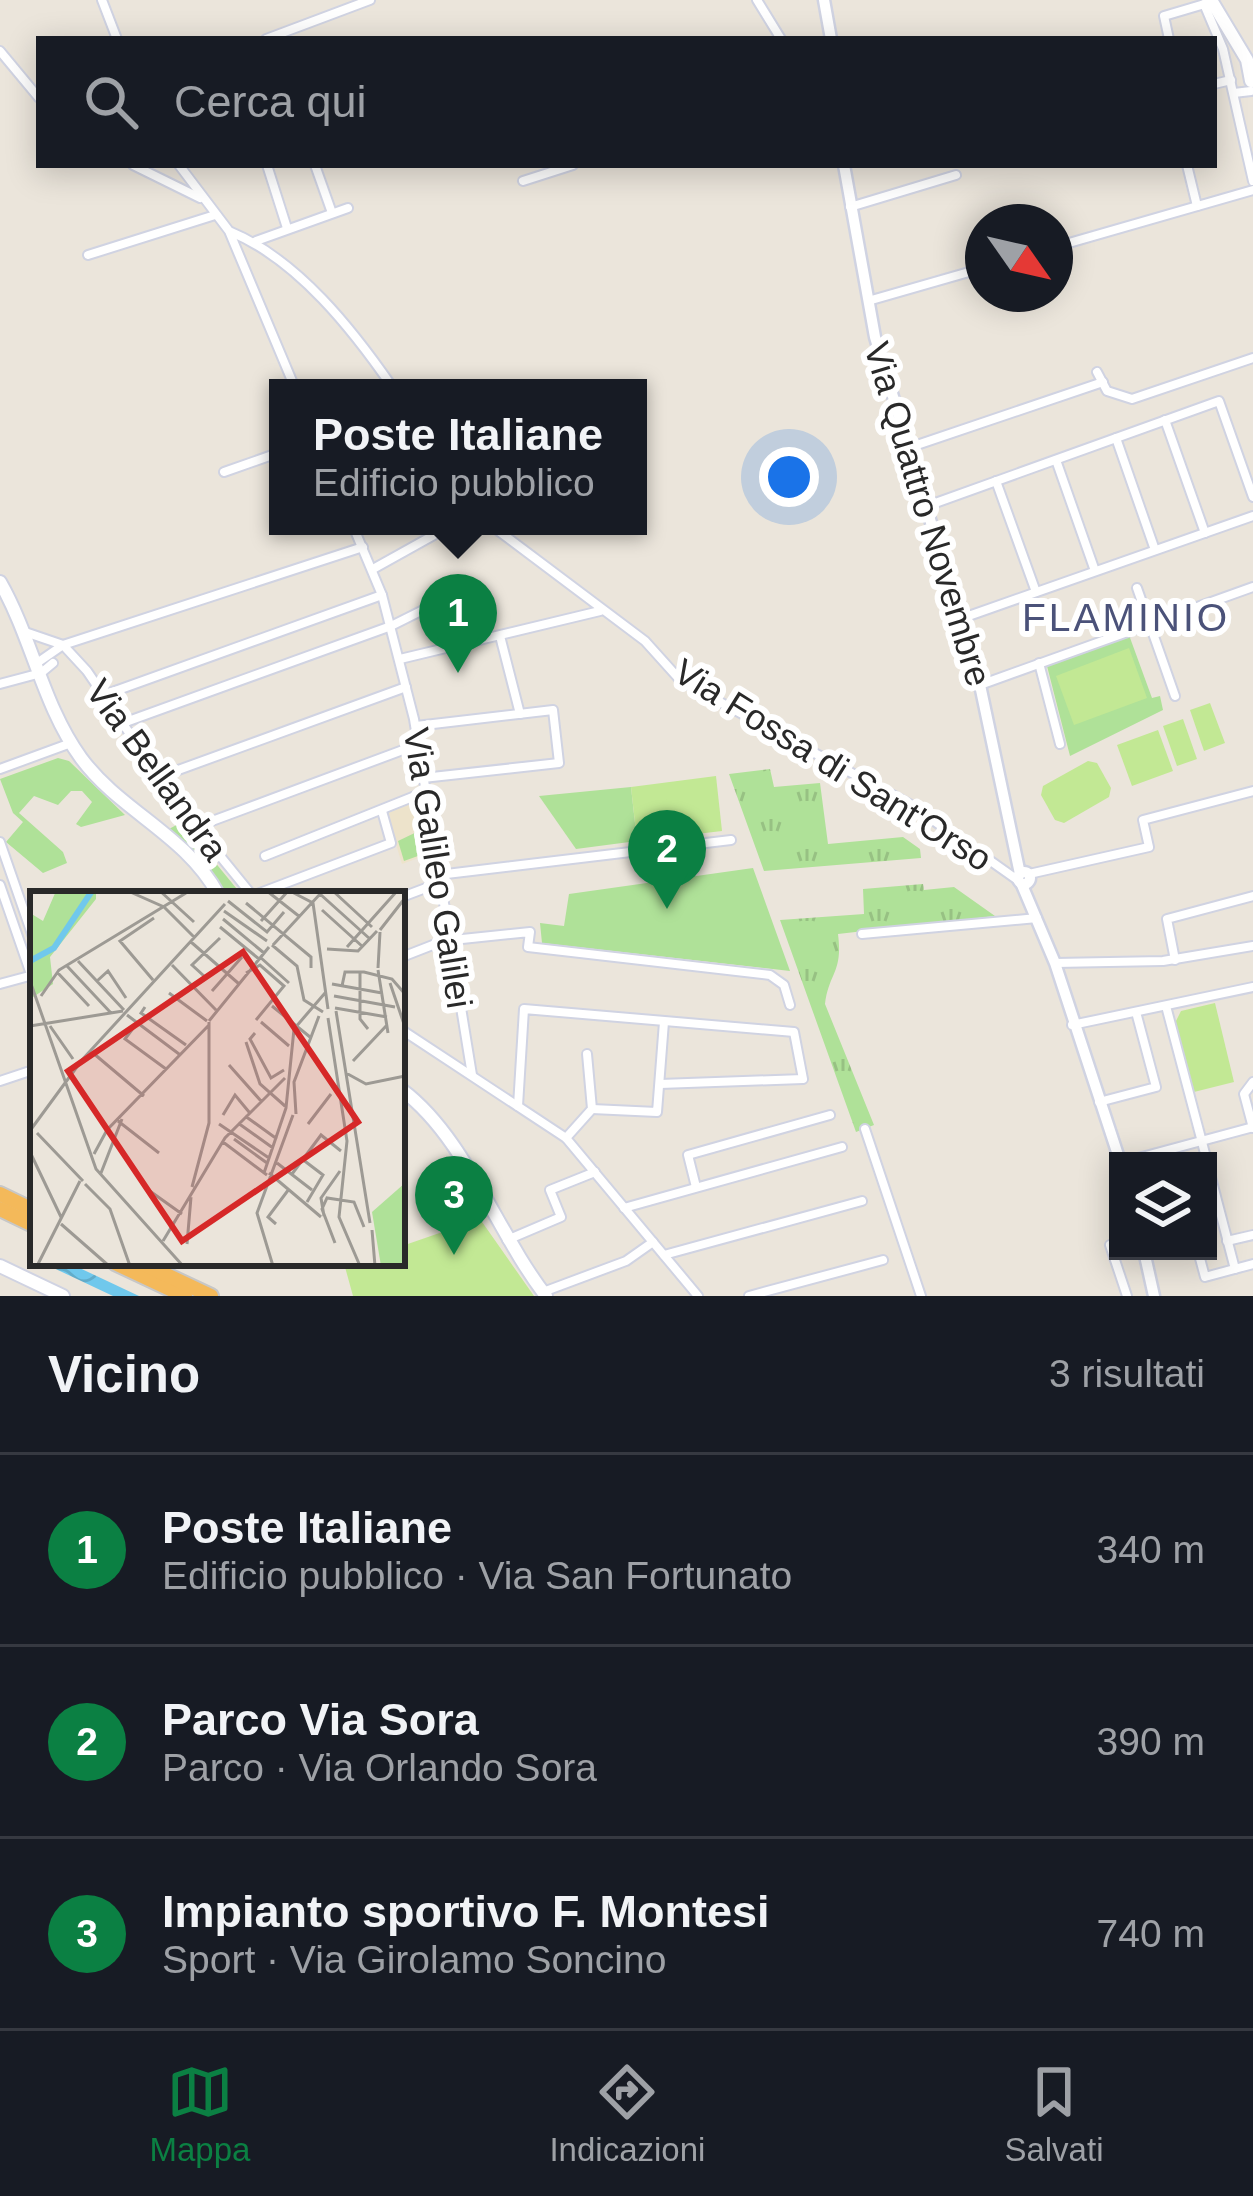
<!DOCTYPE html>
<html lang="it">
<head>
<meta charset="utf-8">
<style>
	body { margin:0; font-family:Arial,sans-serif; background:#20242c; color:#f1f3f6 }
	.controls { position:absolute; right:36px; bottom:36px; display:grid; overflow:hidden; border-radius:0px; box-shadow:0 6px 30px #0003 }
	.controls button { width:108px; height:108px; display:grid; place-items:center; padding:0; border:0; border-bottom:3px solid #363941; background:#171b24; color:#f1f3f6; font:60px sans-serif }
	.compass { position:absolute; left:965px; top:204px; width:108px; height:108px; border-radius:50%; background:#171b24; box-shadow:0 6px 30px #0003; rotate:124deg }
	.you { position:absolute; left:789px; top:477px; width:42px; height:42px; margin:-30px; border:9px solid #fff; border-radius:50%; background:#1a73e8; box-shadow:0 0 0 18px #1a73e833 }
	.badge { display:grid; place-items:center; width:78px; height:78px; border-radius:50%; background:#0b8043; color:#fff; font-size:39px; font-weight:700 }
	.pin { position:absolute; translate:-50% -99px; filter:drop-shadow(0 3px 6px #0008) }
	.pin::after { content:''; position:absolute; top:63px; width:42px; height:36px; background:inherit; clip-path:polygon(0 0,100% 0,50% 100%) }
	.popup { position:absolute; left:269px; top:379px; width:378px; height:156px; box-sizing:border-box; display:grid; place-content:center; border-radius:0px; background:#171b24; filter:drop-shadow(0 3px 9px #0005); font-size:39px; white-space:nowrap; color:#9ea1a6 }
	.popup b { font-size:45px; color:#f1f3f6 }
	.popup::after { content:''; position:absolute; left:50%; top:100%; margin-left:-24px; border:24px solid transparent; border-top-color:#171b24 }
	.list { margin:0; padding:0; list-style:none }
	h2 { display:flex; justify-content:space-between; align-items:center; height:156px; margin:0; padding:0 48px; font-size:51px }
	h2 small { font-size:39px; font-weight:400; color:#9ea1a6 }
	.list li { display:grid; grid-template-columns:78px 1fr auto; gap:36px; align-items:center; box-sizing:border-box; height:192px; padding:0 48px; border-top:3px solid #363941 }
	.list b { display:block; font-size:45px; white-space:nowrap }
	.list p { margin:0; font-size:39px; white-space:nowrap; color:#9ea1a6 }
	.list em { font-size:39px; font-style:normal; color:#9ea1a6 }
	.icon { flex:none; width:66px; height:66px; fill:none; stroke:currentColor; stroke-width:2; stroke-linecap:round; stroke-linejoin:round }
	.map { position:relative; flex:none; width:1253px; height:1296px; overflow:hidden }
	.search { position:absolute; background:#171b24; box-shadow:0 6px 30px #0003; left:36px; right:36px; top:36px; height:132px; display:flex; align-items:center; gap:30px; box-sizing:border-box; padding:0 42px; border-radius:0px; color:#9ea1a6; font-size:45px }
	.sheet { height:732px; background:#171b24 }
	nav { display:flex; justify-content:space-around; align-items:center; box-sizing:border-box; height:168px; border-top:3px solid #363941; background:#171b24; font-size:33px; color:#9ea1a6 }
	nav a { display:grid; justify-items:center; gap:6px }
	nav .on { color:#0b8043 }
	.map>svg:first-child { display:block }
	.education { fill:#ede3cb }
	.grass { fill:url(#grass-tufts) }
	.park { fill:#afe198 }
	.pitch { fill:#c2e894 }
	.water { fill:url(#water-waves) }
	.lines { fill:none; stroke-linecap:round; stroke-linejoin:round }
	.minor-casing { stroke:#d0d3e2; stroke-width:12 }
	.tertiary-casing { stroke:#d0d3e2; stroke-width:15 }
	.secondary-casing { stroke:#d0d3e2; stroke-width:16 }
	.trunk-casing { stroke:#c7c7c7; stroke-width:18 }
	.minor { stroke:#fff; stroke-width:8 }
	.tertiary { stroke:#fff; stroke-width:10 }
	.secondary { stroke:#fff; stroke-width:12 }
	.trunk { stroke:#f4b95a; stroke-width:14 }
	.labels { text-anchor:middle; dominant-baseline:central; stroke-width:12; stroke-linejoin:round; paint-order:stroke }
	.street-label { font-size:36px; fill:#292929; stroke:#fff }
	.neighbourhood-label { font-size:39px; letter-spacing:3px; fill:#4b5279; stroke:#fff }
	.inset-river { fill:none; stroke:#70c8ec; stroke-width:6 }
	.inset-road { fill:none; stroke:#9d9a94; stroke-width:3 }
	.view { fill:#d62828; fill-opacity:0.15; stroke:#d62828; stroke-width:6 }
	.inset-edge { fill:none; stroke:#292929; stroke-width:6 }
</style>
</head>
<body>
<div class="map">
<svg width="1253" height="1296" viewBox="0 0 1253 1296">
	<defs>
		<pattern id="grass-tufts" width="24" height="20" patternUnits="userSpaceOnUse" patternTransform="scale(3)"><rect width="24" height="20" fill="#afe198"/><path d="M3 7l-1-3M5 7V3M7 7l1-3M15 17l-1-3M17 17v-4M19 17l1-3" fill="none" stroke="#97c183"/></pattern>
		<pattern id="water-waves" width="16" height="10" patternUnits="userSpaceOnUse" patternTransform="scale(3)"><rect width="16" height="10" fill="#70c8ec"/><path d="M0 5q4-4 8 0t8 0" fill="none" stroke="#61acca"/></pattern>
	</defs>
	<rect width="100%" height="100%" fill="#ebe5db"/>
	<!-- education -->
	<path class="education" d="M421,797L432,853L402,864L386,812Z"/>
	<!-- grass -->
	<g class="grass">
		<path d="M770,769L774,787L820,783L828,844L903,837L920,849L921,858L764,871L729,774Z"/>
		<path d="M182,822L241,894H224L197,854L169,829Z"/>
		<path d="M923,884L924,890L954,887L995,916L838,934C843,973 829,972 825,1004L874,1125L856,1132L780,920L864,914L863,889Z"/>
	</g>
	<!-- park -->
	<g class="park">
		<path d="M1129,635L1152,698L1160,696L1163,710L1070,756L1047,666Z"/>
		<path d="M58,758L69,761L125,815L81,827L76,824L92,802L82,791H71L58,805L34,796L19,813L63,852L67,863L43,873L6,842L23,822L13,813L0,779Z"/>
		<path d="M631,787L637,841L576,849L539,796Z"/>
		<path d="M425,828L429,852L404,861L398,841Z"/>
		<path d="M753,868L790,971L542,943L540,923L564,926L569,894Z"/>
	</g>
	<!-- pitch -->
	<g class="pitch">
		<path d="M1129,648L1147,698L1074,725L1056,676Z"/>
		<path d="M1210,703L1225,743L1204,751L1190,710Z"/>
		<path d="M1183,719L1197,759L1177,766L1163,726Z"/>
		<path d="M1158,730L1173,771L1132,786L1117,745Z"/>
		<path d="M1088,761L1097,763L1111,788L1109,797L1064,823L1055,820L1041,795L1043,786Z"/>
		<path d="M716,776L722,831L637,841L631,787Z"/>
		<path d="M1215,1003L1234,1082L1194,1092L1175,1023L1181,1011Z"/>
		<path d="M480,1219L534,1296H353L345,1267L402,1263V1246Z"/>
	</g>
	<!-- water -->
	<path class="water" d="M43,1263H69L139,1296H113Z"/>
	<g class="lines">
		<defs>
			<g id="minor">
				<path d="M102,0L117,39"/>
				<path d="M757,0L781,39"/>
				<path d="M1204,4L1223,49L1253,181"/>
				<path d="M266,39L370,0"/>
				<path d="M1169,39L1164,16L1208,3"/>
				<path d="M0,51L39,98"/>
				<path d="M1214,84L1231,80"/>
				<path d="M1234,93L1251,91"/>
				<path d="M133,165L200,198"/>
				<path d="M179,165L229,231L295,388"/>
				<path d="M267,165L287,228"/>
				<path d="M315,165L332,213"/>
				<path d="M1187,165L1197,206"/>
				<path d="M523,181L573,165"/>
				<path d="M850,207L956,175"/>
				<path d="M231,232C298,260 353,330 393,388"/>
				<path d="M256,241L348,208"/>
				<path d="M1055,247L1253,190"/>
				<path d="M88,255L215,215"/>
				<path d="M868,301L983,268"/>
				<path d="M1097,372L1107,391L1132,399L1253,358"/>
				<path d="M1165,420L1205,533"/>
				<path d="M1116,438L1155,550"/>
				<path d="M908,448L1103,382"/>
				<path d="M1056,460L1095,571"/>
				<path d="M224,472L278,453"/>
				<path d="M996,481L1036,592"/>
				<path d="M927,506L1219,401L1253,497"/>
				<path d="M353,526L382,595L414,719L472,1075"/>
				<path d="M492,526L645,641L681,681L913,806L1019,881"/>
				<path d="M373,569L434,535"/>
				<path d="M1137,588L1175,696"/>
				<path d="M960,619L1253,516"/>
				<path d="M25,632L63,645L87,671L177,803L251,894"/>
				<path d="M500,636L520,714"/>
				<path d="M400,659L600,611"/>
				<path d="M37,663L63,645L363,547"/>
				<path d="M1039,663L1060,744"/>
				<path d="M0,684L41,673L53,663"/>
				<path d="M980,685L1253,587"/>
				<path d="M104,695L382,595"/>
				<path d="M123,723L391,626L469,587"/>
				<path d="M416,726L553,710L559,763L423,778"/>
				<path d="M0,769L71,743"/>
				<path d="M159,777L406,687"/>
				<path d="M196,827L419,744"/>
				<path d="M0,842L33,937"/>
				<path d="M265,856L425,792"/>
				<path d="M1029,874L1149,847L1143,820L1253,791"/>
				<path d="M438,875L731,840"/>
				<path d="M0,885L33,980"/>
				<path d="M257,894L391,843L382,811"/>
				<path d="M402,897L439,883"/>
				<path d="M862,934L1037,918"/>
				<path d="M402,957L443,941L530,932L528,947L770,975L784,985L790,1005"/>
				<path d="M1175,960L1167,919L1253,896"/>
				<path d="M1055,963L1163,961L1253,946"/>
				<path d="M0,984L33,975"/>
				<path d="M1166,1006L1207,1161"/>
				<path d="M1072,1025L1253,987"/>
				<path d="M402,1030L566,1138L698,1296"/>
				<path d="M0,1081L33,1070"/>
				<path d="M1253,1082L1244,1094L1253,1128"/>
				<path d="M1099,1102L1156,1087L1136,1012"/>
				<path d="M518,1106L524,1009L794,1032L803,1079L660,1084"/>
				<path d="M592,1109L657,1112L664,1022"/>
				<path d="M865,1129L921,1296"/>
				<path d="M566,1138L592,1109L587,1054"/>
				<path d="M1127,1161L1253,1127"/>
				<path d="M1208,1166L1235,1269"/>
				<path d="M696,1187L688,1155L830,1115"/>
				<path d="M624,1208L842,1147"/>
				<path d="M507,1240L561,1217L550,1190L595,1172"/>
				<path d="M1227,1241L1253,1235"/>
				<path d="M1118,1243L1110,1245L1127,1296"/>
				<path d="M1198,1251L1205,1277L1253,1264"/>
				<path d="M664,1255L862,1201"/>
				<path d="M543,1292L626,1261L653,1242"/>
				<path d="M749,1296L883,1260"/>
			</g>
			<g id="tertiary">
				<path d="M824,0L831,39"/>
				<path d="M844,165L875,337L980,685L1020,874"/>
				<circle cx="1024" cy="878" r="6"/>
				<path d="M1022,885L1055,963L1120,1161"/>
				<path d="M1144,1251L1154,1296"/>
			</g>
			<g id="secondary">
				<path d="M1211,0L1247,60L1251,81"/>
				<path d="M0,582C32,638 43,706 81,758C120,811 185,834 218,894"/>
				<path d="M402,1090C465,1137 497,1233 546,1296"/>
				<path d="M0,1266L63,1296"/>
			</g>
			<g id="trunk">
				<path d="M0,1194L33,1210"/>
				<path d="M0,1209L33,1225"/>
				<path d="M115,1263L185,1296"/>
				<path d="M141,1263L211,1296"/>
			</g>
		</defs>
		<!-- minor casing -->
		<use href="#minor" class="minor-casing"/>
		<!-- tertiary casing -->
		<use href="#tertiary" class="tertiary-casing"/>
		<!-- secondary casing -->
		<use href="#secondary" class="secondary-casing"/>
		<!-- trunk casing -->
		<use href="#trunk" class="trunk-casing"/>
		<!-- minor -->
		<use href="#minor" class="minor"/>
		<!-- tertiary -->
		<use href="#tertiary" class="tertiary"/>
		<!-- secondary -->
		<use href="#secondary" class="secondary"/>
		<!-- trunk -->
		<use href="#trunk" class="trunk"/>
	</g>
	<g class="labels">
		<!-- street labels -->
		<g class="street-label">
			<text transform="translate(928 514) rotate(73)">Via Quattro Novembre</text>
			<text transform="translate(833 765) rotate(32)">Via Fossa di Sant'Orso</text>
			<text transform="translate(157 770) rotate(54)">Via Bellandra</text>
			<text transform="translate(438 868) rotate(81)">Via Galileo Galilei</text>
		</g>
		<!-- neighbourhood labels -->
		<g class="neighbourhood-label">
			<text x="1126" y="617">FLAMINIO</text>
		</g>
	</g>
	<!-- overview -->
	<g transform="translate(30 891)">
		<rect width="375" height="375" fill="#ebe5db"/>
		<path d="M375,292V375H351L342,321Z" fill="#afe198"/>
		<path d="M26,0H66V8L20,66L23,93L0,108V22L13,30Z" fill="#afe198"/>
		<path class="inset-river" d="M0,70L24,57L62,0"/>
		<path class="inset-road" d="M98,0L134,16L164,46M130,0L164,31M237,0L270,26M260,0L283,12L298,118M303,0L342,36M198,10L237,41L254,21M216,12L281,66V77M292,19L333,56M194,20L237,50M193,28L234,62M231,30L258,0M190,36L229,68M350,39L375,7M161,51L208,92M242,54L267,75L274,109L293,121M243,54L290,3L340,48M317,56L367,0M297,58L328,60L347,40M230,66L259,92M48,70L94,119M142,74L186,119M37,75L81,122M348,77L350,41M348,79L358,142M27,81L59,115M330,81V128L338,138M216,82L230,74L254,95L226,129M174,85L162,74L190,47M123,89L90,50L124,27M0,90L66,278L153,375M67,90L78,80L96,107M360,92L375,136M302,93L352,102M312,95L315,81H334L362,88L375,103M182,100L212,66M139,102L177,130M11,105L29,79L156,2M304,105L365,116M242,115L280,146M115,116L111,122L156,154M305,117L357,126M306,120L340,332M97,124L149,163M298,127L317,250L309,326L330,375M179,130L239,56M231,131L259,155M107,132L95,148L136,178M0,135L93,120M20,135L43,168M225,142L220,148L241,187L254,179M216,151L230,193L255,215M63,162L114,205M51,170L195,13M323,170L357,134M199,174L231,210M316,182L336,193L375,185M266,223L264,191L289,125M193,224L205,204L219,221M215,225L247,248M88,230L129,262M208,232L243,257M189,233L239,267M278,233L301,203M2,237L49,173M7,242L53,290M204,248L237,272M193,251L237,284M0,261L31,326M64,263L77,239L179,134M272,268L293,284L277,311M247,272L282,299M71,282L92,228M234,282L256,217L264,138L295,102M239,282L291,326M262,283L291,244L311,260M55,293L80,318L100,375M162,296L179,232V131M117,298L152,323M294,325L291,307L310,280M31,333L79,375M246,333L238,326L259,298M342,339L345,375M133,350L195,247L255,187M305,352L292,318L297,307L324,311L334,336M157,353L161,306M7,375L50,290M243,375L227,322L263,224"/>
		<path class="view" d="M213,61L328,231L152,350L38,180Z"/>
		<rect width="375" height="375" class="inset-edge"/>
	</g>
</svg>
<div class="controls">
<button><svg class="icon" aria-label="layers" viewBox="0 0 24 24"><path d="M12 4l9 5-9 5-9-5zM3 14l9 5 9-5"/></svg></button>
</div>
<svg class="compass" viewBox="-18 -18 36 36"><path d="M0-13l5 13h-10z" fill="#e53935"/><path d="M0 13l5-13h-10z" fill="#9ea1a6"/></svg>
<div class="you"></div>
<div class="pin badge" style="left:458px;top:673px">1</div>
<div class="popup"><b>Poste Italiane</b>Edificio pubblico</div>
<div class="pin badge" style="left:667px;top:909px">2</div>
<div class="pin badge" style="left:454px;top:1255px">3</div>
<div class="search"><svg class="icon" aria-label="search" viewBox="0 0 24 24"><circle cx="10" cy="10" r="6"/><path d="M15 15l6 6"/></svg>Cerca qui</div>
</div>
<section class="sheet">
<h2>Vicino<small>3 risultati</small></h2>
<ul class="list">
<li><span class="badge">1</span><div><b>Poste Italiane</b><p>Edificio pubblico · Via San Fortunato</p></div><em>340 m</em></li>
<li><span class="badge">2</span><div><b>Parco Via Sora</b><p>Parco · Via Orlando Sora</p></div><em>390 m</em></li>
<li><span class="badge">3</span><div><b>Impianto sportivo F. Montesi</b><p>Sport · Via Girolamo Soncino</p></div><em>740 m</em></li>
</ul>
</section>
<nav>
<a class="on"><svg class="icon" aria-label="map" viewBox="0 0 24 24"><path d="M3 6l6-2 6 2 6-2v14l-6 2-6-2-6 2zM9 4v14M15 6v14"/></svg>Mappa</a>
<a><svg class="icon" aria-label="directions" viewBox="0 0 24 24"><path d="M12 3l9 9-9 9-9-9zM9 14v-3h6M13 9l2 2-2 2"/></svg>Indicazioni</a>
<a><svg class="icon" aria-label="saved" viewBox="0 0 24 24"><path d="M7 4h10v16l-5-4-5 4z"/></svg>Salvati</a>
</nav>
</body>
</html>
